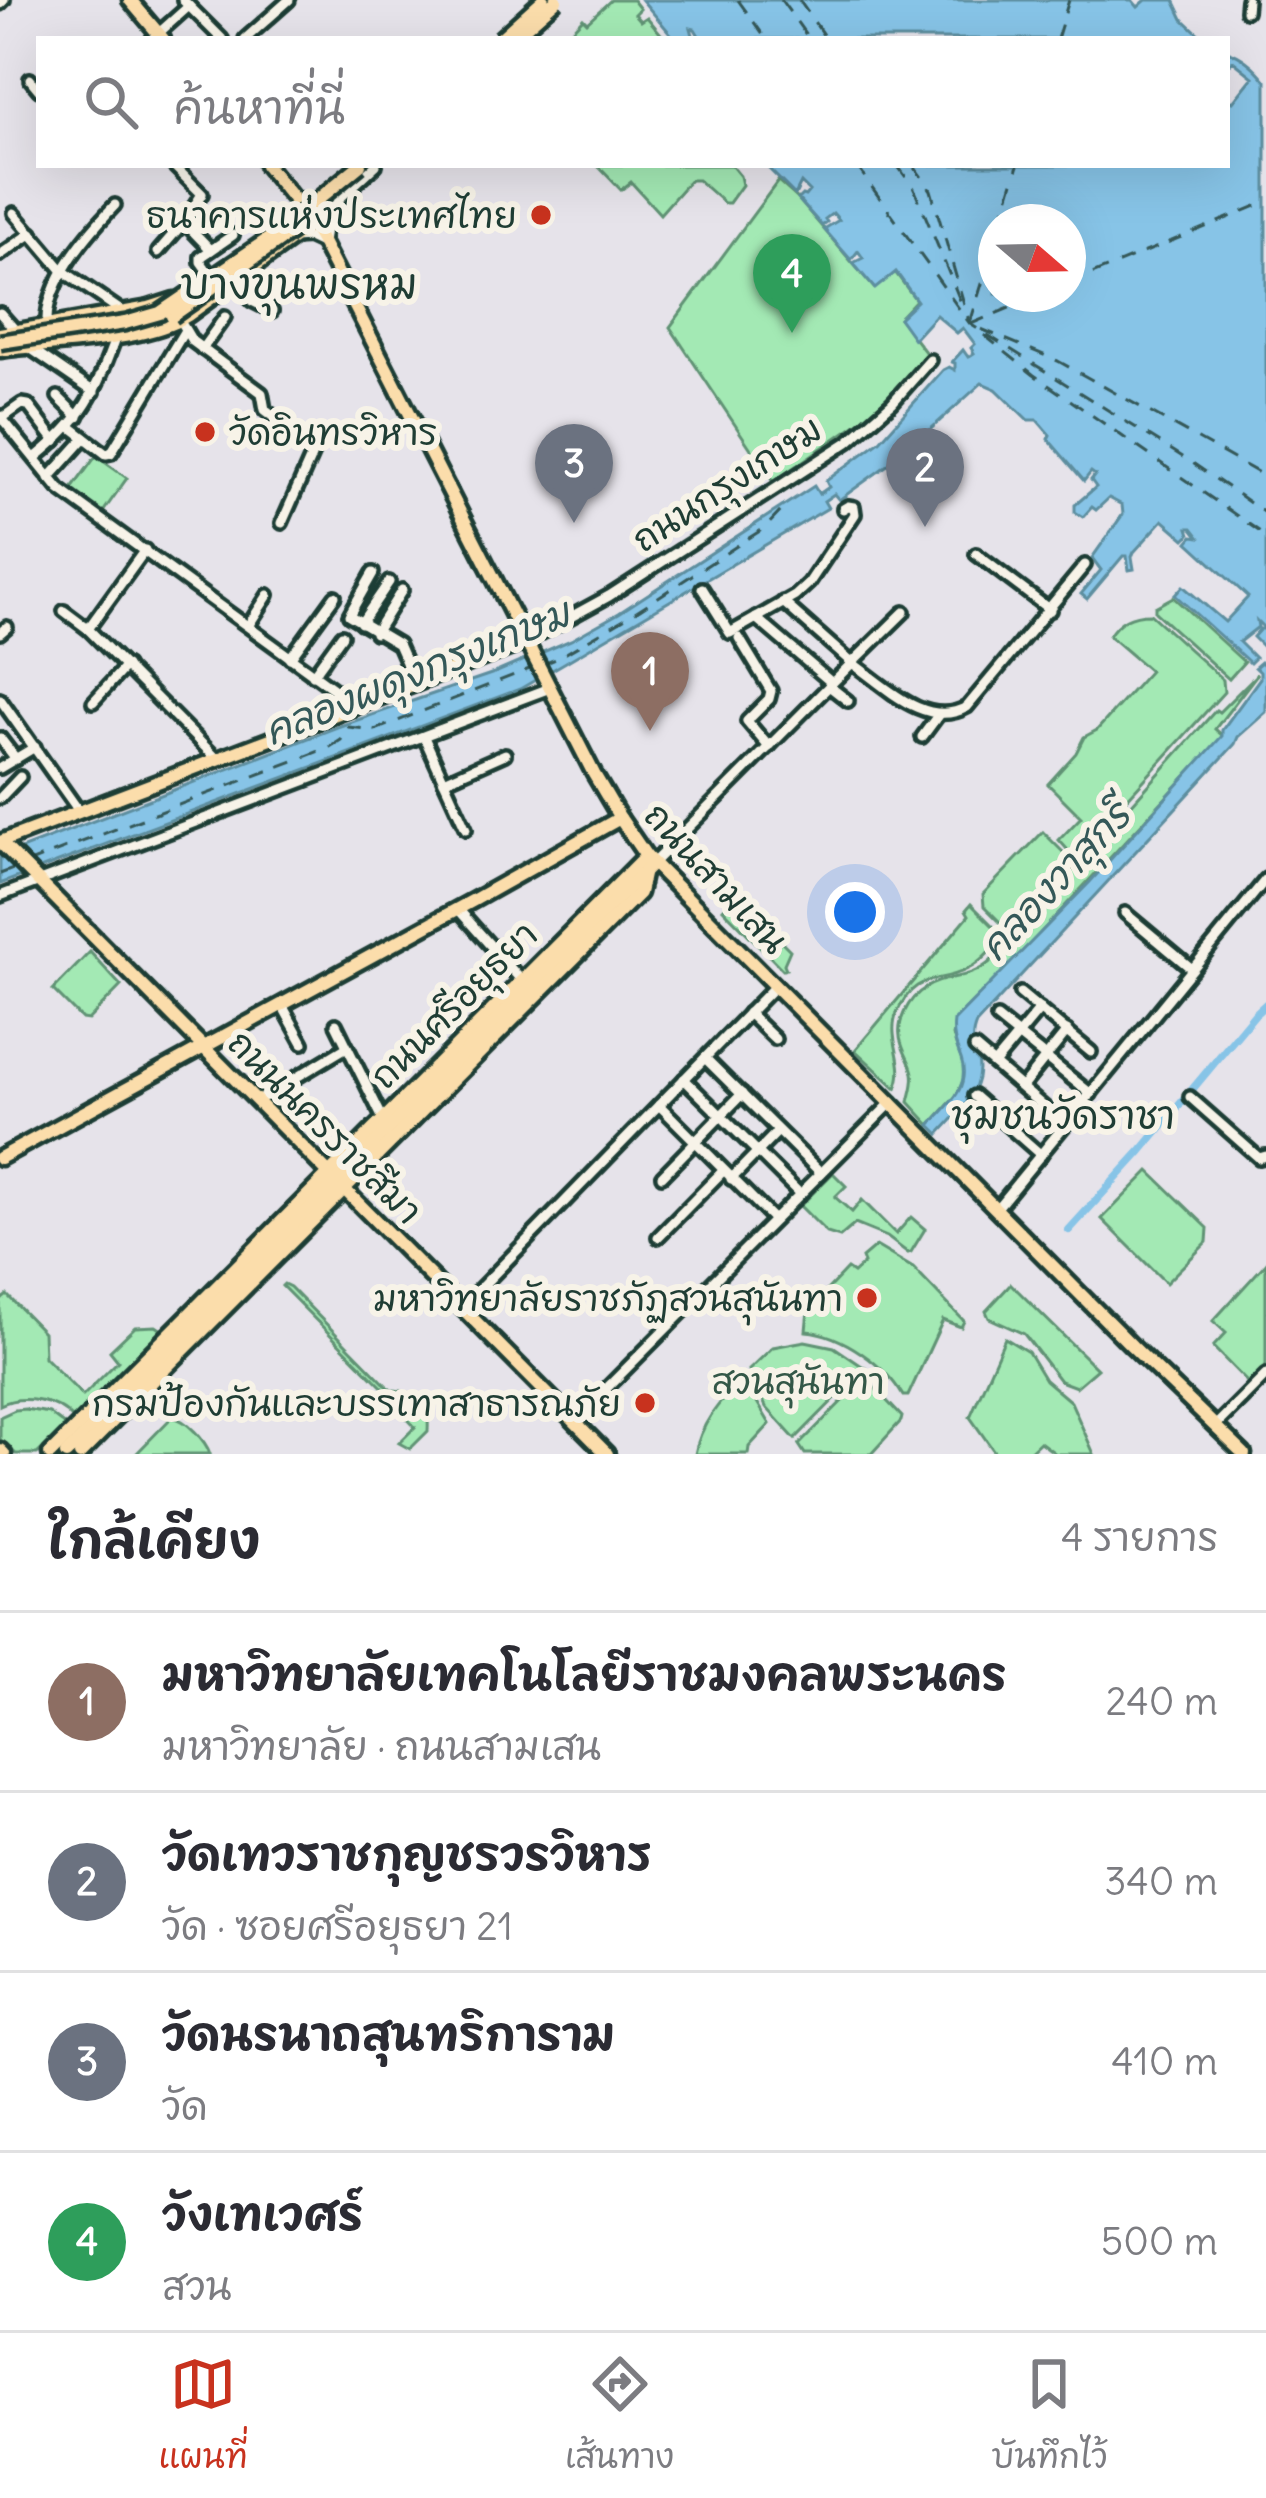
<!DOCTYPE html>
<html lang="th">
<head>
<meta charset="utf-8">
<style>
	body { margin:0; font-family:Delius,"Playpen Sans Thai",sans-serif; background:#f7f7f7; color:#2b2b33 }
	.compass { position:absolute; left:978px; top:204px; width:108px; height:108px; border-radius:50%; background:#fff; box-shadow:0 12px 48px #0002; rotate:110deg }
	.you { position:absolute; left:855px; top:912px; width:42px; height:42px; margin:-30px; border:9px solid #fff; border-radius:50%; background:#1a73e8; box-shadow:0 0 0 18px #1a73e833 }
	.badge { display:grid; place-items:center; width:78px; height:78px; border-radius:50%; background:#c8321e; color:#fff; font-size:39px; font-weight:700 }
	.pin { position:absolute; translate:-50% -99px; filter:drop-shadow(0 3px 6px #0008) }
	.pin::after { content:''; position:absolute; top:63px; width:42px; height:36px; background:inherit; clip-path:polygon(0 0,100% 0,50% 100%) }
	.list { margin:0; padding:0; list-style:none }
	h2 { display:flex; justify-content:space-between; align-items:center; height:156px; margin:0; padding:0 48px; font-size:51px }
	h2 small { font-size:39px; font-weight:400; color:#7c7c81 }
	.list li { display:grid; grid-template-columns:78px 1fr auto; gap:36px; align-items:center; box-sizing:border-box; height:180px; padding:0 48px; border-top:3px solid #e1e1e2 }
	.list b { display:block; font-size:45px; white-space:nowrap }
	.list p { margin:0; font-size:39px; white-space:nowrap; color:#7c7c81 }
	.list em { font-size:39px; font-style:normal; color:#7c7c81 }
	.icon { flex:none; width:66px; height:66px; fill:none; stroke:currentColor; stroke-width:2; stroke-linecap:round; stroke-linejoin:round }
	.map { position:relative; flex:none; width:1266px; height:1454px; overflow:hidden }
	.search { position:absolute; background:#fff; box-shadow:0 12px 48px #0002; left:36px; right:36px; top:36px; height:132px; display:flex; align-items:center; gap:30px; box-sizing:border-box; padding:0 42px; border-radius:0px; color:#7c7c81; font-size:45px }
	.sheet { height:876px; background:#fff }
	nav { display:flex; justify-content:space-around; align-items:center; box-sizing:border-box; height:168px; border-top:3px solid #e1e1e2; background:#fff; font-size:33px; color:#7c7c81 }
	nav a { display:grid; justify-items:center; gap:6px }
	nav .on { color:#c8321e }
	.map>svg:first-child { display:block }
	.green { fill:#a3e9b4; stroke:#619374; stroke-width:3 }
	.water { fill:#87c4e7; stroke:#5d8e9f; stroke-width:3; fill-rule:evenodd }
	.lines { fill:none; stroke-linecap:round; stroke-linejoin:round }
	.canal { stroke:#87c4e7; stroke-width:8 }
	.ferry { stroke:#345858; stroke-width:3; stroke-dasharray:15 12; stroke-linecap:butt }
	.minor-casing { stroke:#1f3d34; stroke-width:18 }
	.major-casing { stroke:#1f3d34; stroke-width:21 }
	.minor { stroke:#f7f3e8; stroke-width:9 }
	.major { stroke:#fbddab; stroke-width:12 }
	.major-bridge-casing { stroke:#1f3d34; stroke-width:21; stroke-linecap:butt }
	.major-bridge { stroke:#fbddab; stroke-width:12 }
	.poi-dot { fill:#c8321e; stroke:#f7f3e8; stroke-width:4.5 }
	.labels { text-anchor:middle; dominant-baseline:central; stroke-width:12; stroke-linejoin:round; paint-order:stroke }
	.poi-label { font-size:36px; fill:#1f3d34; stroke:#f7f3e8; text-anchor:end }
	.street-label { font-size:36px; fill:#1f3d34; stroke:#f7f3e8 }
	.park-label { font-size:36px; fill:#335747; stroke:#f7f3e8 }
	.water-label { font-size:39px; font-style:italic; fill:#345858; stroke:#f7f3e8 }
	.neighbourhood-label { font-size:39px; fill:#1f3d34; stroke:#f7f3e8 }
	.quarter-label { font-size:42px; fill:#1f3d34; stroke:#f7f3e8 }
</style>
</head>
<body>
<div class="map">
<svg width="1266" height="1454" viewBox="0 0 1266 1454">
	<rect width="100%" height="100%" fill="#e6e3ea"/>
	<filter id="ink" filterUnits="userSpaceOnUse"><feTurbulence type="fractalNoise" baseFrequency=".00833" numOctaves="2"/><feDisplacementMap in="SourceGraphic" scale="24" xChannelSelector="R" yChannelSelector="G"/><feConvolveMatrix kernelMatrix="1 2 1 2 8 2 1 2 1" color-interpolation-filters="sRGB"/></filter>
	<g filter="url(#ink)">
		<!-- green -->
		<g class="green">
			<path d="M611,0H633L640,9L635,14L641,21L647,17L665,39H569L566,36L583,18L587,22Z"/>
			<path d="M597,165H731L740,176L742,185L729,203H724L698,180H690L660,214L631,182L621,190Z"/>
			<path d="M778,181L798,199L874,288L895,272L916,300L899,318L929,357L865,418L773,482L670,327Z"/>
			<path d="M96,456L127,478L101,515L69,493Z"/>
			<path d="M1173,597L1244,662L1229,679L1155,612V607Z"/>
			<path d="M1150,614L1223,680L1224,692L1074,857L1059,840L1081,817L1048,784L1076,753L1084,737L1097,730L1150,671L1109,636C1118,620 1133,614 1150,614Z"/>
			<path d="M1257,674L1215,729L1223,736L1017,958L959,1016L953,1036L965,1070L964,1079L956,1096L930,1125L909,1102C911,1092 915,1083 913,1073C911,1063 905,1055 902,1045C894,1024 908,998 927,987C948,974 968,981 990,962L1216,710L1219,712Z"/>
			<path d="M1043,832L1063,852L1068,864L1008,930L984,906L983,894Z"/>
			<path d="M740,891L748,900L743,906L763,926L769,920L785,936L781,941L790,950L784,964L786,969L783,970L723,909Z"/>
			<path d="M971,904L1003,936C993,948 982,962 968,969C938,985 916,970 897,1013C886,1039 908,1064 896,1088L855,1050L969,915L966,910Z"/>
			<path d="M90,952L121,986L88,1020L82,1019L53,990Z"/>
			<path d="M1149,1171L1208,1228L1207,1242L1166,1283L1102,1219Z"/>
			<path d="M833,1173L846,1186L835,1197L852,1212L862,1200L896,1234L911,1217L925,1229L911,1252L908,1253L887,1237L855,1224L840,1237L827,1233L800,1206Z"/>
			<path d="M876,1246L913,1268L964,1321L961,1327L943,1320L908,1396H903C885,1365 842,1334 806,1331L808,1310L847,1269L853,1273L864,1263L862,1258Z"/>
			<path d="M1266,1263V1367L1248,1383L1213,1347L1226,1333L1213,1321Z"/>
			<path d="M284,1284L290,1287L391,1390C419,1391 430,1403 428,1431L410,1449L399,1443L415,1427L400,1411L403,1408L282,1286Z"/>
			<path d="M1011,1284L1097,1369L1076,1387L1060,1381L1024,1334L989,1318L986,1311Z"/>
			<path d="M7,1295L43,1332L44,1357L83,1396L118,1361L110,1351L135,1327L156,1326L162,1330L73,1419C57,1400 21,1394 0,1405V1301Z"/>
			<path d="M1005,1338L1028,1352L1045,1380L1071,1402L1094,1454H1056L1040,1442L1027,1454H996L970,1417Z"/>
			<path d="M805,1341L834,1347L865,1368L795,1439L766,1407L749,1370L773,1347Z"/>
			<path d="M742,1377L770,1424L749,1447L748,1454H695C701,1422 721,1401 742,1377Z"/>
			<path d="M864,1382H869L902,1417L901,1421L871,1454H805L799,1445L859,1384Z"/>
			<path d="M25,1409L49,1413L66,1426L37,1454H16L0,1439V1417L15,1410Z"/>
			<path d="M172,1417C186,1419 206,1441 210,1454H136Z"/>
		</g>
		<!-- water -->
		<g class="water">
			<path d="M642,0H1132L1138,7L1146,0H1174L1183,19L1204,39H701L695,29L691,28L693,35L688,39H675Z"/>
			<path d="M1227,51C1243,56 1256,68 1266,81V646L1264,648L1253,637L1260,629H1265L1257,621L1258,627L1239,642L1255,658L1250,663L1175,595L1183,586L1225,622L1248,597L1188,542L1193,536L1199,537L1192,528H1188L1190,534L1185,539L1163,520L1134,552L1132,557L1134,569L1129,570L1127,556H1123L1087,599L1081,594L1101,570L1092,558L1123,514L1122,505L1109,498L1096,510L1092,507L1083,517L1075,512V505L1096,487L1091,480L1095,475L1091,472L1084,481L1048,439L1050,435L1037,420H1028L996,389L982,383L904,453L839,500L834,494L824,501L828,508L520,689L0,884V857L337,727L497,672L571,640L619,613L814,486L819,494L829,487L826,481L880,441L943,370L949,367L955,370V363L952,362L963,350L968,357L974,353L971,348L975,344L963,328L957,333L936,315L914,339L899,318L917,301L896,272L875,289L853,263L863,258L858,251L851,260L824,229L839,220L833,213L825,219L827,222L822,226L798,199L802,195L805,196L809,191L801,183L795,195L765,165H1227V98L1233,102L1253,77L1233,61L1227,67ZM996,222H1068V294H996Z"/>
			<path d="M1261,662L1266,667V712L1238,737L1235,744L976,1024C967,1046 979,1050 979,1070C978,1097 955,1116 939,1134L930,1125C948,1105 971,1088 961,1059C956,1046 952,1036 954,1021L1090,882L1222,736V730L1260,678V672L1255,667Z"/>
		</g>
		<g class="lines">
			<!-- canal -->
			<path class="canal" d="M1069,1230L1141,1151L1255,1014L1266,1004"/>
			<!-- ferry -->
			<g class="ferry">
				<path d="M738,0L766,39"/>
				<path d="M781,0L809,39"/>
				<path d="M799,0L826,39"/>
				<path d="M1057,39L1069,0"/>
				<path d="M856,165L970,324L1194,464L1266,514"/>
				<path d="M897,165L914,188L964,310"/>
				<path d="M913,165L931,190L969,321"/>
				<path d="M1001,222L1018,165"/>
				<path d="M1068,284L1266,202"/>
				<path d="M970,323L996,238"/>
				<path d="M971,324L1043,294"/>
				<path d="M981,329L1058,361L1266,477"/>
				<path d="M984,335L1034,375L1266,536"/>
				<path d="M541,665L556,659L629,616L766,527L781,511"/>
				<path d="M27,863L330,747L341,740L348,727L375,730L532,668"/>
				<path d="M0,874L18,867"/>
			</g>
			<defs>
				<g id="minor">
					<path d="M183,0L222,39"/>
					<path d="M0,4L4,0"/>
					<path d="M1246,11L1247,0"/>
					<path d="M152,39L189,6"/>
					<path d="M245,39L289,0"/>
					<path d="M30,79L39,90"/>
					<path d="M14,213L63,271L124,313"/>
					<path d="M184,222L211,250"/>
					<path d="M312,224L376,165"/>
					<path d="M294,238L308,237L323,244L327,210"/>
					<path d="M158,252L184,222L202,194L173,165"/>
					<path d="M0,255L32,233"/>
					<path d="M211,276L201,262V257L233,235"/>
					<path d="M235,280L252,301L272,311"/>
					<path d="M0,313L16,331"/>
					<path d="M180,321L192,341L262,393L265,410L315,448L282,523"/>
					<path d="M47,326C44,284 87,234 115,205"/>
					<path d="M30,348L94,392"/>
					<path d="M202,349L225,317"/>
					<path d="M58,397L78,417"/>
					<path d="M0,416L59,489L357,706"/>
					<path d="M2,418L22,404L28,405L55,441"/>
					<path d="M71,427L106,454L111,453L185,330"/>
					<path d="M36,457C84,418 95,394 116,336"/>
					<path d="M49,478L85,438"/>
					<path d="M976,554L1050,610"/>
					<path d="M373,573L349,615L398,644L416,685"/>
					<path d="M702,588L730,633L795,596L809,583L855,514L854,507L848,506L843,509"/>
					<path d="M783,602L852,663L904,612"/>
					<path d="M64,611L88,629L217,759"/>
					<path d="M756,618L832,683"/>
					<path d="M361,623L389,582"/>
					<path d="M248,626L268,595"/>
					<path d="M88,629L145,550"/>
					<path d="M0,633L7,627"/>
					<path d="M375,633L402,590"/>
					<path d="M739,638L771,691L769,699L747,721L769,747"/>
					<path d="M525,642L609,596L848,442L892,403L930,360"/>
					<path d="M290,658L335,596"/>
					<path d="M313,675L342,635"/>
					<path d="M829,686L848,701"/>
					<path d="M0,699L79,811"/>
					<path d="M93,702L126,666"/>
					<path d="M424,737L466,829"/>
					<path d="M922,737L939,714"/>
					<path d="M0,738L16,759"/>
					<path d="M0,768L35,747"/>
					<path d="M444,781L505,754"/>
					<path d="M0,798L20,777"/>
					<path d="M653,863L852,663C884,685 926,730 967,707L1085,565"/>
					<path d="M0,896L550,688"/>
					<path d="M458,909L522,981"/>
					<path d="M1125,913L1192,969"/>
					<path d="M1020,993L1091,1052"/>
					<path d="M282,1005L303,1043"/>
					<path d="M748,1013L775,1039"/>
					<path d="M997,1018L1091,1094"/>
					<path d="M336,1024L384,1121"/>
					<path d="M975,1048L1065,1125"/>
					<path d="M705,1058L821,1173"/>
					<path d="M994,1064L1040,1009"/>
					<path d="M684,1079L800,1194"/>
					<path d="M1022,1087L1067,1031"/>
					<path d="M974,1096L1041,1155"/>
					<path d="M1190,1097L1259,1158L1266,1156"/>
					<path d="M257,1101L347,1047"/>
					<path d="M659,1105L774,1220"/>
					<path d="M662,1176L742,1094"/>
					<path d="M731,1179L778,1131"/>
					<path d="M997,1208L1266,879"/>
					<path d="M658,1237L723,1171"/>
					<path d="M462,1307L775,986"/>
					<path d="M575,1420L892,1102"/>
					<path d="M1215,1426L1266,1375"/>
				</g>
				<g id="major">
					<path d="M130,0L163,39"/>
					<path d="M266,165L308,217L323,244L594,774L620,818L646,856L1132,1346L1244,1454"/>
					<path d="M0,334L149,308L174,300"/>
					<path d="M0,350C53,342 144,343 188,315L311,225"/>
					<path d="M0,842L607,1454"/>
					<path d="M0,842L525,642"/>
					<path d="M0,1158L474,900L620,818"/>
					<path d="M0,1450L4,1454"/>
					<path d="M50,1454L646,856"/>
					<path d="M66,1454L653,863"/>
					<path d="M80,1454L639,893L643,875"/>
				</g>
			</defs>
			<!-- minor casing -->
			<use href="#minor" class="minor-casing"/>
			<!-- major casing -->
			<use href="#major" class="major-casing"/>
			<!-- minor -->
			<use href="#minor" class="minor"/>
			<!-- major -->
			<use href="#major" class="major"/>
			<defs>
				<g id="major-bridge">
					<path d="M500,39L543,0"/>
					<path d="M512,39L556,0"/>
					<path d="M172,316L307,221"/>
					<path d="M0,342L125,323L160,313L280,231L360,165"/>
				</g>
			</defs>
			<!-- major-bridge casing -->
			<use href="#major-bridge" class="major-bridge-casing"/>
			<!-- major-bridge -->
			<use href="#major-bridge" class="major-bridge"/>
		</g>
	</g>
	<!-- markers -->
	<g class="poi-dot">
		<circle cx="541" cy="215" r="12"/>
		<circle cx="205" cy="432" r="12"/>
		<circle cx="867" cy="1298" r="12"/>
		<circle cx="645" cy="1403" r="12"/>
	</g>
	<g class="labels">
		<!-- poi labels -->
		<g class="poi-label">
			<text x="517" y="215">ธนาคารแห่งประเทศไทย</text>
			<text x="229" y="432" text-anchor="start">วัดอินทรวิหาร</text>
			<text x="843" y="1298">มหาวิทยาลัยราชภัฏสวนสุนันทา</text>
			<text x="621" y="1403">กรมป้องกันและบรรเทาสาธารณภัย</text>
		</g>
		<!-- street labels -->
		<g class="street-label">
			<text transform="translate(727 484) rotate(-33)">ถนนกรุงเกษม</text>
			<text transform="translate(716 878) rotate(47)">ถนนสามเสน</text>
			<text transform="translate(454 1005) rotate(-45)">ถนนศรีอยุธยา</text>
			<text transform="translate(325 1127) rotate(45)">ถนนนครราชสีมา</text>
		</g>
		<!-- park labels -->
		<g class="park-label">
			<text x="798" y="1381">สวนสุนันทา</text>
		</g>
		<!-- water labels -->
		<g class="water-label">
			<text transform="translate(417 672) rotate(-22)">คลองผดุงกรุงเกษม</text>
			<text transform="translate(1055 881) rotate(-47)">คลองวาสุกรี</text>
		</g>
		<!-- neighbourhood labels -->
		<g class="neighbourhood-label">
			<text x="1063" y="1115">ชุมชนวัดราชา</text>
		</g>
		<!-- quarter labels -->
		<g class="quarter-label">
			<text x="299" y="284">บางขุนพรหม</text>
		</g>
	</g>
</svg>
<svg class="compass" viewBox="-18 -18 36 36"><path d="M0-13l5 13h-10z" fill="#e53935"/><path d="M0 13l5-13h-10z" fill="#7c7c81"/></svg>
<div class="you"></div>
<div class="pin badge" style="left:650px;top:731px;background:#8d6e63">1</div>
<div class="pin badge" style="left:925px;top:527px;background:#6b7280">2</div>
<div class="pin badge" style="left:574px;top:523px;background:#6b7280">3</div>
<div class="pin badge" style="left:792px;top:333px;background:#2e9e5b">4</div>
<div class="search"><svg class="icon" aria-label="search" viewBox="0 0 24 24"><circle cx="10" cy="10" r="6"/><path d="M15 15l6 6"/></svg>ค้นหาที่นี่</div>
</div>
<section class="sheet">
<h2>ใกล้เคียง<small>4 รายการ</small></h2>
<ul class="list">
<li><span class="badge" style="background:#8d6e63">1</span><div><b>มหาวิทยาลัยเทคโนโลยีราชมงคลพระนคร</b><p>มหาวิทยาลัย · ถนนสามเสน</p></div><em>240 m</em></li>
<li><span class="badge" style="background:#6b7280">2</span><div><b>วัดเทวราชกุญชรวรวิหาร</b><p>วัด · ซอยศรีอยุธยา 21</p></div><em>340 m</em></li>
<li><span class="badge" style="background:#6b7280">3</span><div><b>วัดนรนาถสุนทริการาม</b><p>วัด</p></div><em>410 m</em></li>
<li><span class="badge" style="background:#2e9e5b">4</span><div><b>วังเทเวศร์</b><p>สวน</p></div><em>500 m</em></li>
</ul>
</section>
<nav>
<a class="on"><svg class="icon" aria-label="map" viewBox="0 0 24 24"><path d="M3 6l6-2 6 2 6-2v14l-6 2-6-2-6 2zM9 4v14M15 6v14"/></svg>แผนที่</a>
<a><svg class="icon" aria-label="directions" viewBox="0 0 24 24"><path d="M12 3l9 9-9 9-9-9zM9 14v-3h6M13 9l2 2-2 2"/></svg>เส้นทาง</a>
<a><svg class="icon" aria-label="saved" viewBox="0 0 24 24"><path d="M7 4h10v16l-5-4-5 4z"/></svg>บันทึกไว้</a>
</nav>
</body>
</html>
